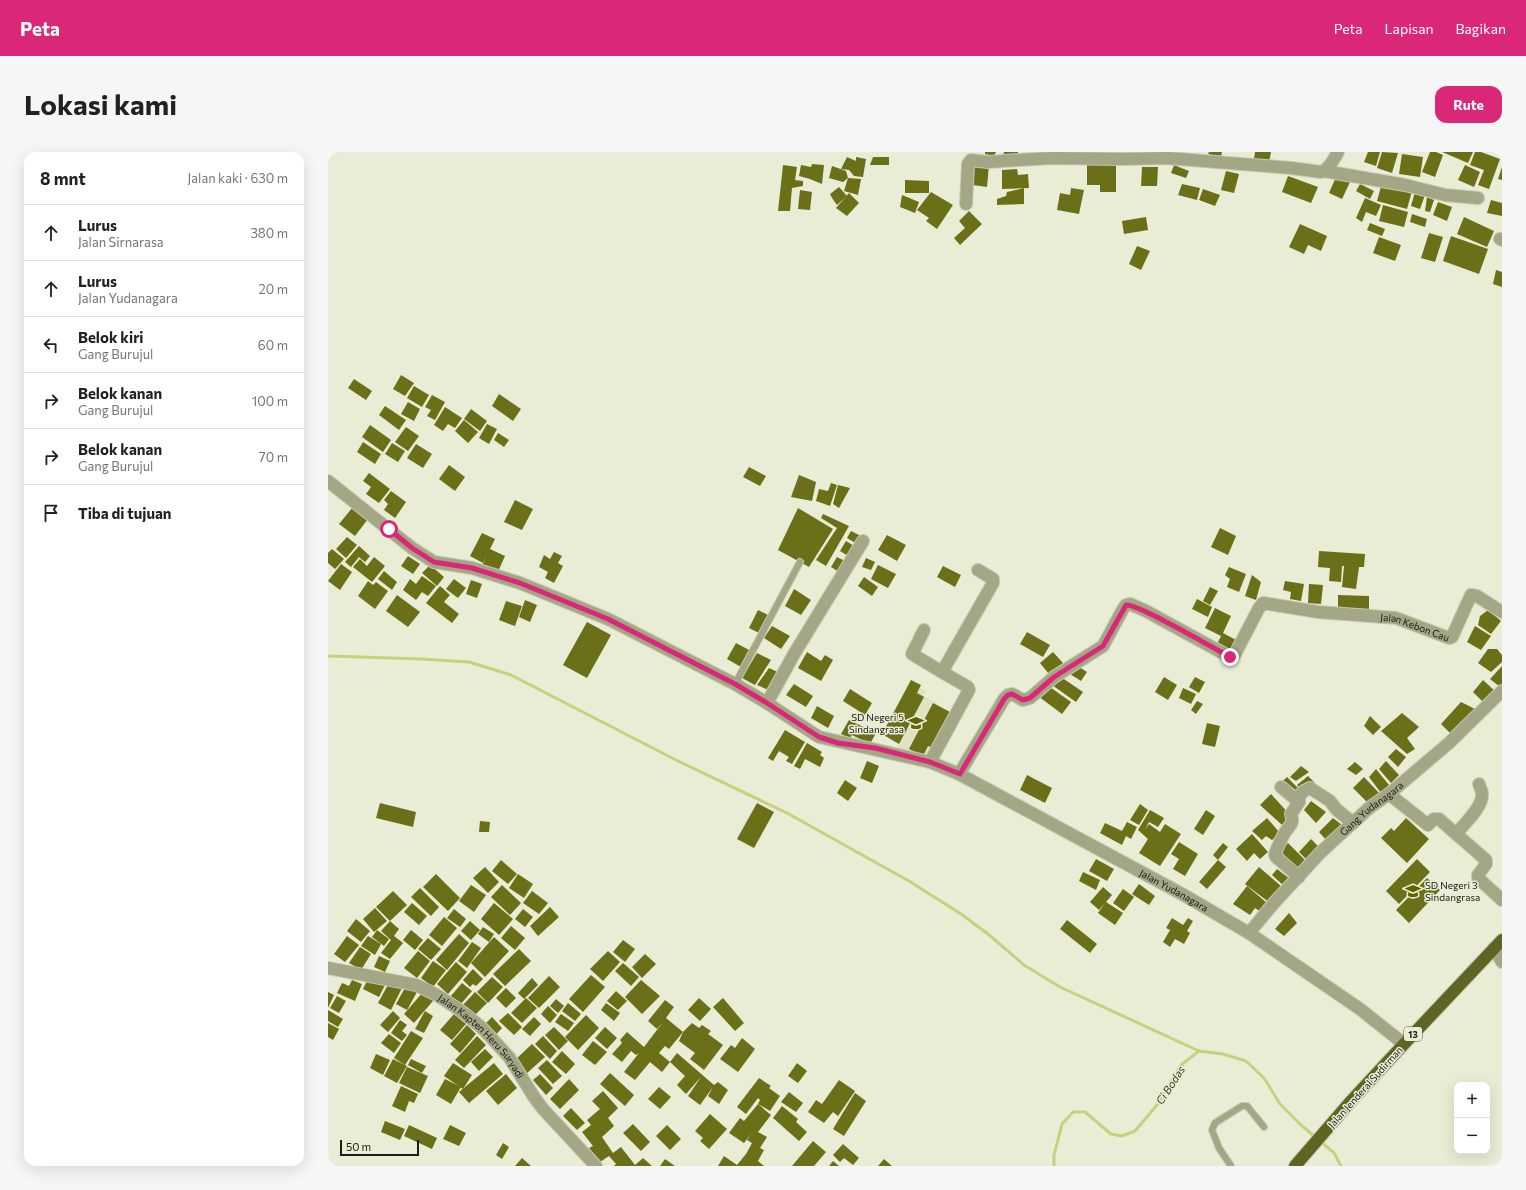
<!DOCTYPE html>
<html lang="id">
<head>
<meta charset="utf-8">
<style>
	body { margin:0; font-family:Commissioner,sans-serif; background:#f6f6f6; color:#202124 }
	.controls { position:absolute; right:12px; bottom:12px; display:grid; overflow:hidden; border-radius:8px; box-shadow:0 4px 16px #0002 }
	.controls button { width:36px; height:36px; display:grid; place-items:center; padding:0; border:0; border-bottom:1px solid #e0e0e0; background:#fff; color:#202124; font:20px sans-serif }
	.scale { position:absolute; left:12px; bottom:10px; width:79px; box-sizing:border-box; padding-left:4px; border:2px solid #1b1c14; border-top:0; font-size:11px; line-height:14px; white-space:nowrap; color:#1b1c14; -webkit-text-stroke:3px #eaedd5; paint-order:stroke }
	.stop { position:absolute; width:12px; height:12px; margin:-9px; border:3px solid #db2777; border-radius:50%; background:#fff }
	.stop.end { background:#db2777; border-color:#fff; box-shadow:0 1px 4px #0008 }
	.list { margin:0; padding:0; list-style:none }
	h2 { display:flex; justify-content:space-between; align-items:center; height:52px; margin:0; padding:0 16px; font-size:17px }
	h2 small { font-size:13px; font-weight:400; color:#757577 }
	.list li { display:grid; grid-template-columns:26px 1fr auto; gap:12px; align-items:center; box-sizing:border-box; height:56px; padding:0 16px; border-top:1px solid #e0e0e0 }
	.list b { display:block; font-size:15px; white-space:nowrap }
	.list p { margin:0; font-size:13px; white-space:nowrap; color:#757577 }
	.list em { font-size:13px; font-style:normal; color:#757577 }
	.icon { flex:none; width:22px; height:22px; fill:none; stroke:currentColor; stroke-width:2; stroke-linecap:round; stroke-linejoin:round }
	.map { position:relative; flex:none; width:1174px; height:1014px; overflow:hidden; border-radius:12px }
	header { display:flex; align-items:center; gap:24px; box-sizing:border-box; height:56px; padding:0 20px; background:#db2777; color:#fff }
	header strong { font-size:19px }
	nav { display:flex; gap:22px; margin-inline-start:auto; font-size:14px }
	.intro { display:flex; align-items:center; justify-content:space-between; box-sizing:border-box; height:96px; padding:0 24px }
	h1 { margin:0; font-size:28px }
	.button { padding:10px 18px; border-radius:12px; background:#db2777; color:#fff; font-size:14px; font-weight:700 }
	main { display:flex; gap:24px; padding:0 24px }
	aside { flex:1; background:#fff; border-radius:12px; box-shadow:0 4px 16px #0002 }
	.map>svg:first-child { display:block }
	.built { fill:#dfe2c3 }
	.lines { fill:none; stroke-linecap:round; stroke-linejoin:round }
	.stream { stroke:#c9d07d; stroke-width:3 }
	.building { fill:#6b6f17 }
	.service-casing { stroke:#c5c7b2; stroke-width:8 }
	.minor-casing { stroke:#c5c7b2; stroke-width:14 }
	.trunk-casing { stroke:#c5c7b2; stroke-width:14 }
	.service { stroke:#a3a785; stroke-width:6 }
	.minor { stroke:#a3a785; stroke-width:12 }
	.trunk { stroke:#606422; stroke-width:12 }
	.route { stroke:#db2777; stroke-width:5 }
	.labels { text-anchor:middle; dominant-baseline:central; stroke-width:3; stroke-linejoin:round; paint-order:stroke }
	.shield { fill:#eaedd5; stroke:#595b4e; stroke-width:1 }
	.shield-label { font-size:9px; font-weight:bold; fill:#1b1c14 }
	.street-label { font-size:10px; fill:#1b1c14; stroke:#eaedd5 }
	.poi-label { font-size:10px; fill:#1b1c14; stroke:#eaedd5; text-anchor:end }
	.water-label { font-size:11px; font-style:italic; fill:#3c3e1b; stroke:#eaedd5 }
</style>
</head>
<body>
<header>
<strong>Peta</strong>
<nav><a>Peta</a><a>Lapisan</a><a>Bagikan</a></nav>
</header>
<div class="intro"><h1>Lokasi kami</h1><a class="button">Rute</a></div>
<main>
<aside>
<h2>8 mnt<small>Jalan kaki · 630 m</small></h2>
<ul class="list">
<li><svg class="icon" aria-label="ahead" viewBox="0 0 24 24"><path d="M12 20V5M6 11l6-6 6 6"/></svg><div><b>Lurus</b><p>Jalan Sirnarasa</p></div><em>380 m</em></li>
<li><svg class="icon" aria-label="ahead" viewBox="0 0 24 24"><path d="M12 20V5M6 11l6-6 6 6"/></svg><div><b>Lurus</b><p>Jalan Yudanagara</p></div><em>20 m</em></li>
<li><svg class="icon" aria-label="left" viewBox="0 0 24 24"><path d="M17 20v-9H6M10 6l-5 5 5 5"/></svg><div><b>Belok kiri</b><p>Gang Burujul</p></div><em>60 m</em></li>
<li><svg class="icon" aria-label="right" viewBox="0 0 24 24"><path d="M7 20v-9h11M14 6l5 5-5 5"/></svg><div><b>Belok kanan</b><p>Gang Burujul</p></div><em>100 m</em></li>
<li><svg class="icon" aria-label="right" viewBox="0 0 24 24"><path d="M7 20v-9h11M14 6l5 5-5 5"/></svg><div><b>Belok kanan</b><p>Gang Burujul</p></div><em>70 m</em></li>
<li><svg class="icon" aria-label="arrive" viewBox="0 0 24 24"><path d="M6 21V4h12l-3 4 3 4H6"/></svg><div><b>Tiba di tujuan</b></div></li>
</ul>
</aside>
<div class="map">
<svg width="1174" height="1014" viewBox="0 0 1174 1014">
	<rect width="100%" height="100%" fill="#eaedd5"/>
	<!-- built -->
	<path class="built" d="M583,528L593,533L592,536L598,539L596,544L610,551L609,553L622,560L598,606L568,598L571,592L554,583Z"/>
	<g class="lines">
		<!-- stream -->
		<g class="stream">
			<path d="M0,504L94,507L141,510L183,523L348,608L459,661L581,729L633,762L660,782L696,813L732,835L871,899"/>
			<path d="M992,989L1006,1001L1013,1014"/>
			<path d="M726,1014V1003L734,972L745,960H757L783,982L794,984L807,979L829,953L853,913L871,899L895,902L918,909L936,926L952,952L972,972L987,985"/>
		</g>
	</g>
	<!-- building -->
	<g class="building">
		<path d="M657,0H668L666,4L657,2Z"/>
		<path d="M676,0H690L689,7L675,4Z"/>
		<path d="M881,0H894L893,5L880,2Z"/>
		<path d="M927,0H943L941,10L926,7Z"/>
		<path d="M1040,0H1052L1048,14L1036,10Z"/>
		<path d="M1054,0L1070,1L1064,21L1049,16Z"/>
		<path d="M1102,0H1108L1115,3L1107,25L1094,20Z"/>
		<path d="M1114,0H1145L1140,11Z"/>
		<path d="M1147,0H1153L1172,7L1161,37L1150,33L1156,18L1142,13Z"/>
		<path d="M1074,2L1095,5L1092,25L1071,22Z"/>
		<path d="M519,5L528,9V5L538,7L535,25L526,24L521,18L513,17Z"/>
		<path d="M545,5H561V13H542Z"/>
		<path d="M646,11L661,13L659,35L645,33L643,34Z"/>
		<path d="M484,12L496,13L494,32L482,27L471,24L473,13L483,15Z"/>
		<path d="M455,13L469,15L467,28L475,29V34L464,36L462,59H450Z"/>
		<path d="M759,13H788V40H772V33H759Z"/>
		<path d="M846,13L861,19L858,26L843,21Z"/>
		<path d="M1137,13L1152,20L1146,35L1130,28Z"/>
		<path d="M504,14L518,19L520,26L515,30L501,26Z"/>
		<path d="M814,15H830L829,34H813Z"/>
		<path d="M1174,15V28L1170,27Z"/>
		<path d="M689,17L690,23L700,22L701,36L674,37V18Z"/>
		<path d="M898,19L911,22L906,41L893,38Z"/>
		<path d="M960,24L990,35L983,51L954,40Z"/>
		<path d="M1008,25L1023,28L1014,47L1001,41Z"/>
		<path d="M520,26L533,27L530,43L516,39Z"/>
		<path d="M577,28L601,29V41H577Z"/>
		<path d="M1054,31L1084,39L1079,57L1049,49Z"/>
		<path d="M854,32L872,36L869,48L850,43Z"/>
		<path d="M1032,32L1046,39L1042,47L1028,39Z"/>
		<path d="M511,35L519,44L509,53L504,46L502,42Z"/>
		<path d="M696,36V52L669,53V47L678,44L679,40Z"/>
		<path d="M743,36L756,38L751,62L729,58L732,41L742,43Z"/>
		<path d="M875,37L892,43L887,54L871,48Z"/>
		<path d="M472,38L484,40L482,58L470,57Z"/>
		<path d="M603,40L625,53L609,77L598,69L601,66L589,58Z"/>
		<path d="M1087,40L1097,43L1092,57L1083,54Z"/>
		<path d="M521,41L531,51L519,64L508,56Z"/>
		<path d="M574,43L591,50L587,61L572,55Z"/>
		<path d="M1099,45L1106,48L1102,60L1097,59Z"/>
		<path d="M1037,46L1053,53L1048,64L1038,60L1034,70L1028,66Z"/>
		<path d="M1163,48L1174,51V64L1159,61Z"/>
		<path d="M1110,50L1124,55L1119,69L1105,63Z"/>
		<path d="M1055,53L1080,60L1076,75L1051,69Z"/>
		<path d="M641,59L654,72L632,93L626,86L637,76L631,69Z"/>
		<path d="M1084,62L1099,67L1097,75L1082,70Z"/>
		<path d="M818,65L820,78L796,82L794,69Z"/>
		<path d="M1136,65L1166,79L1159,95L1129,82Z"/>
		<path d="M1042,71L1057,77L1054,84L1039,78Z"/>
		<path d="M972,72L999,84L993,99L980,93L976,102L961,95Z"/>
		<path d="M1101,81L1115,85L1107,110L1093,106Z"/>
		<path d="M1123,84L1160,97L1151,122L1115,109Z"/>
		<path d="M1051,85L1073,93L1067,109L1045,101Z"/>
		<path d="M809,94L822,99L813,118L801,112Z"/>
		<path d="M1168,118L1174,120V135L1165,132Z"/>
		<path d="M73,223L86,231L77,244L65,237Z"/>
		<path d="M26,227L44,239L38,248L20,236Z"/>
		<path d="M86,234L101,243L94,255L79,246Z"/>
		<path d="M171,242L193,257L185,269L164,254Z"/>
		<path d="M104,243L117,250L107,268L99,264L103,258L97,255Z"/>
		<path d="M80,250L92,257L86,269L73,262Z"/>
		<path d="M57,254L78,268L71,278L51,263Z"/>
		<path d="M117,255L134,266L127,276L120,272L115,279L106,273Z"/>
		<path d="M143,257L159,269L152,279L136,267Z"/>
		<path d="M136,268L150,280L140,291L127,279Z"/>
		<path d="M159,272L169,277L161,292L151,286Z"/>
		<path d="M42,273L63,288L55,300L34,285Z"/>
		<path d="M78,275L91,284L80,299L67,290Z"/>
		<path d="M170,281L181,288L176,295L166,288Z"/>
		<path d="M35,290L53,302L47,312L29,300Z"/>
		<path d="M64,291L77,299L70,310L57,302Z"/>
		<path d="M88,292L104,302L95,316L79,306Z"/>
		<path d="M121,313L137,325L127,339L111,327Z"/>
		<path d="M421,315L438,324L432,334L415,325Z"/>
		<path d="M41,321L62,337L51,351L38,342L43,335L35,329Z"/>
		<path d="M471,323L488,330L484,349L463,345Z"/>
		<path d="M503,331L509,333L502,354L488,349L491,337L500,339Z"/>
		<path d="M510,333L522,336L511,356L505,352Z"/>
		<path d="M63,339L78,350L67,366L56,358L60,352L56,348Z"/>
		<path d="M187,348L205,357L194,378L176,370Z"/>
		<path d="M25,355L40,367L27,384L11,372Z"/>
		<path d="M470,356L505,377L481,415L450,398Z"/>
		<path d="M495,362L521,374L498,414L488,408L509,376L493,366Z"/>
		<path d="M892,376L908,384L900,403L883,395Z"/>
		<path d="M523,379L533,384L529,392L519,386Z"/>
		<path d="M154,381L167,387L162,397L177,404L169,422L154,414L159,403L155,411L142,404Z"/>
		<path d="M559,383L578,393L569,409L550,398Z"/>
		<path d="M19,385L29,393L18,406L8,397Z"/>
		<path d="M518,389L526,394L520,404L512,399Z"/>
		<path d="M31,394L42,404L37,410L31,405L23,415L17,410Z"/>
		<path d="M4,397L16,407L7,417L0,411V401Z"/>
		<path d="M991,399L1037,402L1036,415H1031L1028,437L1014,435L1016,414H1014L1013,430L1001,429L1002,416L990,415Z"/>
		<path d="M226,400L234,404L230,411L235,414L226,431L217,426L220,420L211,415L216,403L222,407Z"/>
		<path d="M80,404L92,412L85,422L73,414Z"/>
		<path d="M46,405L57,414L44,430L25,415L32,407L39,414Z"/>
		<path d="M509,405L517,409L511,420L503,415Z"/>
		<path d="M538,406L547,410L543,418L534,415Z"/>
		<path d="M13,412L24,420L12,438L0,429Z"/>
		<path d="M102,413L116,425L109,434L94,421Z"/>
		<path d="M550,413L568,422L560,436L543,427Z"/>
		<path d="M615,414L633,423L627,435L609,425Z"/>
		<path d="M901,415L918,422L911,440L899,435L902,427L897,423Z"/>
		<path d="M56,419L69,430L64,438L50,427Z"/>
		<path d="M924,423L933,430L928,448L917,444Z"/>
		<path d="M94,424L108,434L100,444L94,440L88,448L75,438L82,427L88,432Z"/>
		<path d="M536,425L550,435L544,444L530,434Z"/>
		<path d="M126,427L138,436L130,446L118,437Z"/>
		<path d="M143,428L154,432L149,446L138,442Z"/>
		<path d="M40,429L45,433L48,430L60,439L47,457L30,444Z"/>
		<path d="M957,429L976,432L973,449L962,447L963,440L955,438Z"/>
		<path d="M981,432L995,433L993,452L980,451Z"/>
		<path d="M112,434L122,443L116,450L131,462L124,471L98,451Z"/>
		<path d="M882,435L890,439L882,453L875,449Z"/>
		<path d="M466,437L483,448L473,463L457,454Z"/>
		<path d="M69,443L92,460L80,475L58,459Z"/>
		<path d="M1010,443L1041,444V457L1010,456Z"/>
		<path d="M869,447L884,455L880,465L864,457Z"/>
		<path d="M197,448L209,453L202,470L191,465Z"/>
		<path d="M178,449L194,454L187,474L171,468Z"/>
		<path d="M887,456L903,464L895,481L910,489L903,502L888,494L893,484L877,476Z"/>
		<path d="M430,458L440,463L431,481L421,476Z"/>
		<path d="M1160,458L1173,469L1163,482L1150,473L1152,464Z"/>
		<path d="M259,470L283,483L259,526L235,513Z"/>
		<path d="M444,474L462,484L453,497L436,486Z"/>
		<path d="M1147,474L1163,484L1153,498L1139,490Z"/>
		<path d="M699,480L722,493L715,505L692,492Z"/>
		<path d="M408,491L423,499L413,515L399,507Z"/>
		<path d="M1160,497H1169L1174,503V510L1163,520L1150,511Z"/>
		<path d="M479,500L493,509L497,503L505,508L493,529L470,516Z"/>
		<path d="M725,500L735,511L721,522L712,511Z"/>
		<path d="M429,501L443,508L427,533L414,526Z"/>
		<path d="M748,513L759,520L753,529L742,522Z"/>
		<path d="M1174,514V533L1172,535L1162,527Z"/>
		<path d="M441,516L454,522L443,539L429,533Z"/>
		<path d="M730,523L755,540L748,550L724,533Z"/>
		<path d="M836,525L849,533L840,548L827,540Z"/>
		<path d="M867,525L877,530L871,541L861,535Z"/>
		<path d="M583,528L593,533L589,541L596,545L571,592L554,582Z"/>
		<path d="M1155,528L1168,540L1157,552L1145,540Z"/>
		<path d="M466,532L485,544L478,555L458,543Z"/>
		<path d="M719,533L743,550L734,562L710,544Z"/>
		<path d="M855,536L868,542L863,552L851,546Z"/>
		<path d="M522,537L544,551L537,563L515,549Z"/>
		<path d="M869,549L875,552L868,562L863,558Z"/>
		<path d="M1133,550L1149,558L1124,583L1113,572Z"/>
		<path d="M605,551L622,560L603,595L600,594L595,604L581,597Z"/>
		<path d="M489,554L506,564L500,576L483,566Z"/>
		<path d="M1074,561L1091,575L1079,586L1087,597L1079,602L1053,579Z"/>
		<path d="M1042,564L1053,575L1045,583L1036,574Z"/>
		<path d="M521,568L548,581L542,592L524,583L522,586L513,582Z"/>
		<path d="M879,571L892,574L887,595L874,592Z"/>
		<path d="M457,578L477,590L464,612L458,609L461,605L451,599L445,609L440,606Z"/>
		<path d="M479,591L494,600L492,603L496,606L492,615L477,607L472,617L466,614Z"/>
		<path d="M1068,597L1078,605L1070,615L1060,605Z"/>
		<path d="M539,609L551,614L544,631L532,626Z"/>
		<path d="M1058,609L1071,623L1063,631L1051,617Z"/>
		<path d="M1027,610L1035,617L1028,623L1019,617Z"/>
		<path d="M973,614L981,620L968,629L962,625Z"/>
		<path d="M1048,617L1061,633L1053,641L1041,625Z"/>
		<path d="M699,623L724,636L717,651L692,638Z"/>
		<path d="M980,624L987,631L975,639L969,633Z"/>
		<path d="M959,625L971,637L966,644L954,630Z"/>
		<path d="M1036,625L1052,642L1039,650L1025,636Z"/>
		<path d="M517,628L529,636L520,649L509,641Z"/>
		<path d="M943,642L963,664L954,673L932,653Z"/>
		<path d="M983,649L998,660L988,671L976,658Z"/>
		<path d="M52,651L88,660L85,675L48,666Z"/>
		<path d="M429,651L446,660L426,696L409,687Z"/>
		<path d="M812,652L820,658L811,673L802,668Z"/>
		<path d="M822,658L836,666L830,675L821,670L817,678L821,672L832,680L837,672L853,682L832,714L811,701L820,687L810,678Z"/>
		<path d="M878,658L887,664L875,683L866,677Z"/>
		<path d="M939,666L952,681L944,688L938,684L934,688L924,679Z"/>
		<path d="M1005,666L1014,673L999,689L991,680Z"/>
		<path d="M1078,666L1101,687L1079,711L1053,686L1063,676L1066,679Z"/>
		<path d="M152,669L162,670L161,680H151Z"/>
		<path d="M799,670L809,675L803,687L798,684L794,693L772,681L777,671L794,679Z"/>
		<path d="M924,682L940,700L932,707L926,701L919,709L908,697Z"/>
		<path d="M983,687L992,696L980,709L971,700Z"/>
		<path d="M851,690L870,702L857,724L845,717L851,707L843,702Z"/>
		<path d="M895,691L900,695L890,708L885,703Z"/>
		<path d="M960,691L979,710L971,718L956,706L957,704L952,699Z"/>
		<path d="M768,707L786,717L779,729L761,719Z"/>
		<path d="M1089,707L1102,720L1071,752L1058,739Z"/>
		<path d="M173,708L189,722L180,732L164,719Z"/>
		<path d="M890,708L898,715L879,737L871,730Z"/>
		<path d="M157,715L171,730L160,741L145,726Z"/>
		<path d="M931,715L954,735L942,751L917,732Z"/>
		<path d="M949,717L962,727L956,734L944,723Z"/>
		<path d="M755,720L772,728L768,738L751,729Z"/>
		<path d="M108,722L132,746L120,759L95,735Z"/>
		<path d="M190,722L205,732L196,746L181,736Z"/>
		<path d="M1099,726L1112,738L1081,771L1068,758Z"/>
		<path d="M811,732L827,744L821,753L804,742Z"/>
		<path d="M143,733L158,743L146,760L131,749Z"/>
		<path d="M174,733L193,751L182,763L163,745Z"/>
		<path d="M919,734L939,751L933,760L927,756L922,763L905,752Z"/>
		<path d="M775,735L784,743L778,750L795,761L787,773L770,761L777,751L771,758L762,750Z"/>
		<path d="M92,736L111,755L103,764L83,745Z"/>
		<path d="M795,737L806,745L796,759L785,751Z"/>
		<path d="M65,739L79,753L62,769L48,755Z"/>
		<path d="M204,739L220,751L211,762L195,751Z"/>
		<path d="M84,751L99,764L91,773L76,760Z"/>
		<path d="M166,751L185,767L171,783L153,767Z"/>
		<path d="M222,755L231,765L210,784L202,774Z"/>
		<path d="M47,756L59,769L46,780L35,767Z"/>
		<path d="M126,757L138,767L132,775L119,766Z"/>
		<path d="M195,757L205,765L197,775L187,767Z"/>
		<path d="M961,761L969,771L956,784L947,777Z"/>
		<path d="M116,765L129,776L114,794L101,783Z"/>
		<path d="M844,766L855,773L860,766L865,769L859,779L862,781L856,792L847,787L842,795L835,790L842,778L838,776Z"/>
		<path d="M28,767L42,779L33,790L19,779Z"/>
		<path d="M739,768L769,792L762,801L732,777Z"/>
		<path d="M62,769L71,777L66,784L75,791L62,807L53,801L63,788L53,779Z"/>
		<path d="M142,769L152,778L143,788L133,779Z"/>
		<path d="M183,774L197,786L187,798L173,786Z"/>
		<path d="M155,775L166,782L161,790L150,782Z"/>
		<path d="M49,778L61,787L56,794L44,785Z"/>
		<path d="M83,778L95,788L87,798L75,788Z"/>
		<path d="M131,782L141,791L119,818L108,808Z"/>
		<path d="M19,784L31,793L17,810L6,802Z"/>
		<path d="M40,784L53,792L47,803L33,794Z"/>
		<path d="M166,785L181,799L157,825L143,811Z"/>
		<path d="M100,786L113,797L103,808L90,797Z"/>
		<path d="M295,788L307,797L297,810L285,800Z"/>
		<path d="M144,790L153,796L139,816L130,809Z"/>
		<path d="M32,795L43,802L33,818L21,811Z"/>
		<path d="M191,797L203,809L177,834L165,822Z"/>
		<path d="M90,799L102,809L89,826L76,816Z"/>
		<path d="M280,799L292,810L275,829L262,817Z"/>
		<path d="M317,802L328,812L314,826L304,815Z"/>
		<path d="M51,804L62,809L57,820L46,815Z"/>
		<path d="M105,809L118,818L105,835L93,826Z"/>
		<path d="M128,810L139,820L120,842L109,832Z"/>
		<path d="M295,811L311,825L303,834L287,819Z"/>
		<path d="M145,817L155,827L148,834L145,832L142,835L135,828Z"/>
		<path d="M263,823L277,835L255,860L241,847Z"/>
		<path d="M221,824L232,835L211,856L200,846Z"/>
		<path d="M41,825L57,833L51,845L35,837Z"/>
		<path d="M164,825L175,835L160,851L149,840Z"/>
		<path d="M204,826L210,833L196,847L190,841Z"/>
		<path d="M24,828L34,832L27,849L9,841L14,831L21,834Z"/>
		<path d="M313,828L332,844L314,862L297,845Z"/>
		<path d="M62,829L74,836L63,858L50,851Z"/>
		<path d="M134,831L144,839L132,853L122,845Z"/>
		<path d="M78,834L89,840L79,858L68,852Z"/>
		<path d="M178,836L188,846L178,856L168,846Z"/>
		<path d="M288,839L299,849L290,858L279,849Z"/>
		<path d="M0,840L6,843L0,856Z"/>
		<path d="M95,840L105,849L86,871L76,862Z"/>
		<path d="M147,840L159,851L146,864L135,853Z"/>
		<path d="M9,844L18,849L11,861L2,856Z"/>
		<path d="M198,846L209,856L194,871L183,861Z"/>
		<path d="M371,846L383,857L372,869L360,858Z"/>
		<path d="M395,846L416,871L407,879L385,855Z"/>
		<path d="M228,847L236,854L230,861L222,854Z"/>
		<path d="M337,848L346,855L338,866L355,880L341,897L337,894L331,901L342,910L334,920L322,910L307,928L296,920L311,901L308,903L303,899L294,910L284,902L294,891L292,888L299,880L316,895L335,870L329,877L320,869Z"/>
		<path d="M240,851L253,862L247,869L234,859Z"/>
		<path d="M278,851L292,861L286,869L273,858Z"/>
		<path d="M220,854L229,863L222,871L213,862Z"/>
		<path d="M0,858L15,867L10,875L0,869Z"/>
		<path d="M65,859L72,866L60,880L52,873Z"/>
		<path d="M97,859L105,864L96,881L87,877Z"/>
		<path d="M180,861L194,875L186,883L171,869Z"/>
		<path d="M126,862L138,872L124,888L112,878Z"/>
		<path d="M233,862L246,871L240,879L227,870Z"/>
		<path d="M258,863L271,876L250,898L237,885Z"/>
		<path d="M164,865L174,876L166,885L155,874Z"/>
		<path d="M206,865L213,872L202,884L194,877Z"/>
		<path d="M72,868L79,873L74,879L79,883L74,889L63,881Z"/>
		<path d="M0,871L11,877L5,888L0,885Z"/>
		<path d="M364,871L371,876L374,873L383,879L380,882L395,893L376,918L362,907L367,901L351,889L355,880Z"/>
		<path d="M139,873L148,882L132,901L122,892Z"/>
		<path d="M226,875L240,889L231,898L217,883Z"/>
		<path d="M277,875L289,886L279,897L267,886Z"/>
		<path d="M83,879L95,886L77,913L66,906Z"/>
		<path d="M61,882L73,891L66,901L53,891Z"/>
		<path d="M149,884L158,893L136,916L127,908Z"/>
		<path d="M215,884L229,899L222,907L207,892Z"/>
		<path d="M414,886L427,897L410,920L392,907L403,893L407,896Z"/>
		<path d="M265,889L279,900L267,913L254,903Z"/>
		<path d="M204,892L217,905L198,922L186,909Z"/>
		<path d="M157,897L165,905L151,919L143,910Z"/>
		<path d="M234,899L247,912L238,922L224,910Z"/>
		<path d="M349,901L386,933L390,930L400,938L391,952L380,944L385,935L372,953L360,944L373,925L358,942L349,933L357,924L342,910Z"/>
		<path d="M48,902L62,908L55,923L42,916Z"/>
		<path d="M65,907L79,914L69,931L56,924Z"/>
		<path d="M83,907L98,914L94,921L80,913Z"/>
		<path d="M219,908L234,924L225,932L210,916Z"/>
		<path d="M125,911L144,923L135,937L116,924Z"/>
		<path d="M166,911L175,922L141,951L131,940Z"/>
		<path d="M469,911L479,919L470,931L460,924Z"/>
		<path d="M79,915L100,924L92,941L71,931Z"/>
		<path d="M282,921L306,943L297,954L272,932Z"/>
		<path d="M178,922L189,936L170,953L158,939Z"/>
		<path d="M212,922L225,936L218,943L205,928Z"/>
		<path d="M431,926L443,934L441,936L452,944L442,959L430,952L432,948L430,946L418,962L409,955Z"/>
		<path d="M117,927L133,935L123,952L108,943Z"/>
		<path d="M241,927L251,938L232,957L222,947Z"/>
		<path d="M511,928L527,939L510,964L505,960L496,971L480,960L488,948L494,952Z"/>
		<path d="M73,934L90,942L86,951L81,949L77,960L64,954Z"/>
		<path d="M331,935L343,945L332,957L320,947Z"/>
		<path d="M275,939L290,956L280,966L286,974L274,985L285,1001L293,995L307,1013L315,1006L324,1014H286L288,1012L281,1004L272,1010L261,996L265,994L254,980L263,973L259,968L272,957L264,949Z"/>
		<path d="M461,940L475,951L468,960L453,950Z"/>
		<path d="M527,941L538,949L516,984L505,977Z"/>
		<path d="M430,952L443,963L430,980L439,985L432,996L436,998L430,1009L436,1014H390L396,1004L409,1013L418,1002L424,991L419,988L424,981L416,991L401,981L412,966L416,969Z"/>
		<path d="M454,954L470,967L468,970L479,980L471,989L445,966Z"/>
		<path d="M243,956L257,971L249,978L235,964Z"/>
		<path d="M382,962L399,977L381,997L372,989L375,986L367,979Z"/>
		<path d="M57,969L77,977L72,988L53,980Z"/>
		<path d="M305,972L322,990L313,999L295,981Z"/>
		<path d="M81,973L109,986L104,997L76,984Z"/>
		<path d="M122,973L138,981L131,994L115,987Z"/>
		<path d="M339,973L353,987L342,998L328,984Z"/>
		<path d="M485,989L498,1000L486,1014H464Z"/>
		<path d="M175,991L181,995L174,1007L168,1003Z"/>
		<path d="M515,992L531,1006L525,1013L516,1006L512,1010L505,1003Z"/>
		<path d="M194,1006L203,1014H187Z"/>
		<path d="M337,1007L347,1014H332Z"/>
		<path d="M556,1007L564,1014H550Z"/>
		<path d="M505,1009L511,1014H501Z"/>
	</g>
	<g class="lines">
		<defs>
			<g id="service">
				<path d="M407,532L472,410"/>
				<path d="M903,1014L891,996L884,978L887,971L914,954H919L936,975"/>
			</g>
			<g id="minor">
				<path d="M996,19L1077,33L1117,43L1150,46"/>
				<path d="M638,52L640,12L643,8L660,10L723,6L795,7L839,6L963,16L993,20C1001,18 1006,7 1010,0"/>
				<path d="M1172,87L1174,88"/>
				<path id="s1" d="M0,329L84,396L106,410L144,416L192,431L280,467L407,532L439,551L491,585L602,610L631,622L854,742L921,781L1032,857L1076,892"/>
				<path d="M596,478L584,502L614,520"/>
				<path d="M439,551L466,502L535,389"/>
				<path d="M602,610L641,538L640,535L614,520L665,431V427L650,418"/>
				<path id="s2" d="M631,622L676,547L680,543L684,542L695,548L702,546L726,525L775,494L795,457L798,453L802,452L818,459L902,505L907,502L931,456L935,451L990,460L1068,466L1121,486L1124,485L1143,443L1149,444L1174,460"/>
				<path d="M953,635L971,650L963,662C966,671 963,672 958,679C956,681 947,700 947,703L948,705L971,725"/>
				<path d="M1061,642L1100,673L1106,667H1111L1158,708V712L1150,723V726L1174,748"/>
				<path d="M971,650V644L976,639L982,636L1002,649L1008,657L1025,671"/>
				<path d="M1128,682C1136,672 1153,657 1154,644C1155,640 1152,636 1151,632"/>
				<path id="s3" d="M921,781L946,751L993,700L1041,656L1061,642L1121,591L1174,539"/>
				<path d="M1166,796L1174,810"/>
				<path id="s4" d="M0,816L88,833L109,843L133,859L153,875L181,905L206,945L215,957L268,1014"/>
			</g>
			<path id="trunk" d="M967,1014L1024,948L1076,892L1174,788"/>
		</defs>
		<!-- service casing -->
		<use href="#service" class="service-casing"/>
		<!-- minor casing -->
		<use href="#minor" class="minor-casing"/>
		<!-- trunk casing -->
		<use href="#trunk" class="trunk-casing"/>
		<!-- service -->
		<use href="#service" class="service"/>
		<!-- minor -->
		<use href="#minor" class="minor"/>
		<!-- trunk -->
		<use href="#trunk" class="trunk"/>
	</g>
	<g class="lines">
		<!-- route -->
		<path class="route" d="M61,377L84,396L106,410L144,416L192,431L280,467L407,532L439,551L491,585L510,591L547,596L602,610L632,622L676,547L680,543L684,542L695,548L702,546L726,525L775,494L798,453C809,451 887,497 902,505"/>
	</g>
	<!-- icons -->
	<defs>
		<symbol id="school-bare" viewBox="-9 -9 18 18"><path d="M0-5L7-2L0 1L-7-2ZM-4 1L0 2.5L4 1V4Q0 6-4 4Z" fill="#606400" stroke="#eaedd5" stroke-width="2.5" paint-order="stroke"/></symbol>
	</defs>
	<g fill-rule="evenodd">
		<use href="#school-bare" x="577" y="560" width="22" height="22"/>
		<use href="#school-bare" x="1074" y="728" width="22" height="22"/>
	</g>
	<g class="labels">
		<!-- shield labels -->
		<rect class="shield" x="1076" y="875" width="18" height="14" rx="3"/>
		<g class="shield-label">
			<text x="1085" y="882">13</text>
		</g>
		<!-- street labels -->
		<g class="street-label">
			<text stroke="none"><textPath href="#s2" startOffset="590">Jalan Kebon Cau</textPath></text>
			<text stroke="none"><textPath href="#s3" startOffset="175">Gang Yudanagara</textPath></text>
			<text stroke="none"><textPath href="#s1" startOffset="949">Jalan Yudanagara</textPath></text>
			<text stroke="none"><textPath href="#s4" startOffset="174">Jalan Kapten Heru Suryadi</textPath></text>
			<text transform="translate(1037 935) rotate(-48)">Jalan Jenderal Sudirman</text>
		</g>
		<!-- poi labels -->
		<g class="poi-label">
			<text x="576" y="565">SD Negeri 5<tspan x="576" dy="12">Sindangrasa</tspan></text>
			<text x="1097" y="733" text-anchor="start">SD Negeri 3<tspan x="1097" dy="12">Sindangrasa</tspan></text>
		</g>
		<!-- water labels -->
		<g class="water-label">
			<text transform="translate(842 933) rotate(-57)">Ci Bodas</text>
		</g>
	</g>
</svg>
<div class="controls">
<button>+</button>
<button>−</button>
</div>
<div class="scale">50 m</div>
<div class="stop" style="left:61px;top:377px"></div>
<div class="stop end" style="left:902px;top:505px"></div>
</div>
</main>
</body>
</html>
